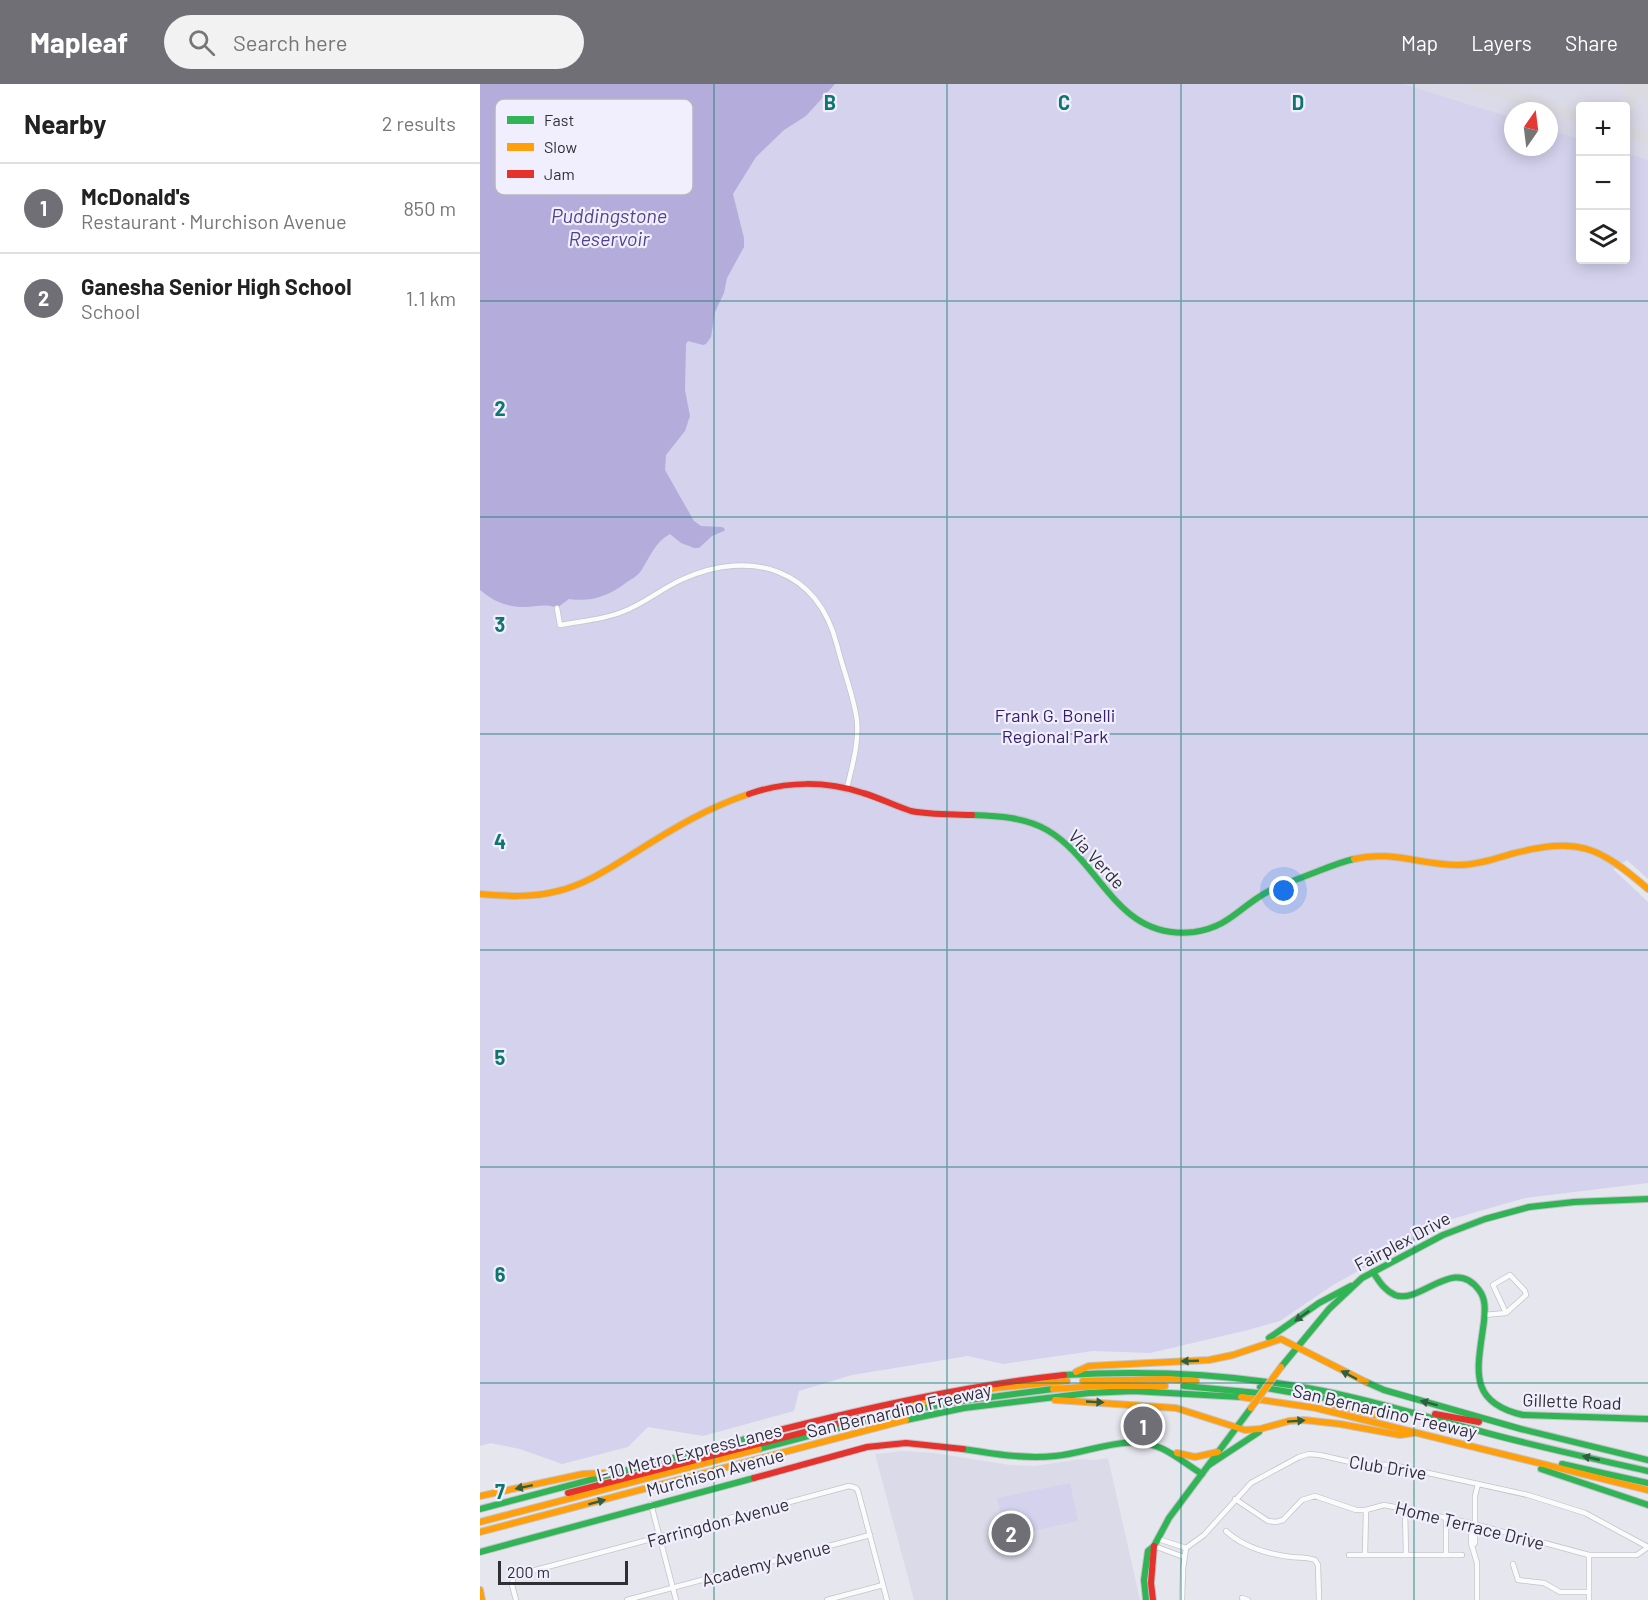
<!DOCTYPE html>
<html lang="en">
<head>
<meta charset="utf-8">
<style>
	body { margin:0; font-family:Barlow,sans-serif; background:#f2f2f2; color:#222 }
	.controls { position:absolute; right:18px; top:18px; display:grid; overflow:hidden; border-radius:6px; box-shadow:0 3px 15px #0003 }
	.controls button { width:54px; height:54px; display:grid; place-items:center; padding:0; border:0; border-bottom:2px solid #e0e0e0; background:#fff; color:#222; font:30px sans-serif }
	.compass { position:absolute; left:1024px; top:18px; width:54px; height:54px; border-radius:50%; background:#fff; box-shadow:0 3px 15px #0003; rotate:14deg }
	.scale { position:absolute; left:18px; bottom:15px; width:130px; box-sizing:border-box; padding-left:6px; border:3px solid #2f2f34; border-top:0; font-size:16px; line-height:21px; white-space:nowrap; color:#2f2f34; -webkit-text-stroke:4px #f1effe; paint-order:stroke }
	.you { position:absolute; left:804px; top:807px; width:21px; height:21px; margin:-15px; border:4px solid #fff; border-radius:50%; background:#1a73e8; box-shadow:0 0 0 9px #1a73e833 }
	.badge { display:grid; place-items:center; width:39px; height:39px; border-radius:50%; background:#6f6f75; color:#fff; font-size:20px; font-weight:700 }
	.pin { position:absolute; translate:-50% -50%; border:3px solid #fff; box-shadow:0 2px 6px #0006 }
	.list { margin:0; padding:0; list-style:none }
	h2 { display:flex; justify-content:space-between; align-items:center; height:78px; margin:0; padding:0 24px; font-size:26px }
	h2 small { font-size:20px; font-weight:400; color:#767676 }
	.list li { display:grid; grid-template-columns:39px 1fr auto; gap:18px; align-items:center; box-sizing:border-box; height:90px; padding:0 24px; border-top:2px solid #e0e0e0 }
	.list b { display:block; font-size:22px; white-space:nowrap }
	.list p { margin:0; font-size:20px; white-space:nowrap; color:#767676 }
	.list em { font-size:20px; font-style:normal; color:#767676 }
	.icon { flex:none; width:33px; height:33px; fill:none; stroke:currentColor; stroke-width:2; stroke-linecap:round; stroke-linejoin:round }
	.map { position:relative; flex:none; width:1168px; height:1516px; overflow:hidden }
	header { display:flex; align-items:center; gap:36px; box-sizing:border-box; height:84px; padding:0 30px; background:#6f6f75; color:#fff }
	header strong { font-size:28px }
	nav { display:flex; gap:33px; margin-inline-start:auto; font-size:21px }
	.search { width:420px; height:54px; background:#f2f2f2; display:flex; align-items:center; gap:15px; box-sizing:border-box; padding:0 21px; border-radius:33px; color:#767676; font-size:22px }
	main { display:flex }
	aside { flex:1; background:#fff }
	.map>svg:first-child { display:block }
	.built { fill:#dbdae9 }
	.green { fill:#d4d2ed }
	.water { fill:#b4addb }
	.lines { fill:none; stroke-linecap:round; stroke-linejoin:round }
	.taxiway { stroke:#dadae0; stroke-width:12 }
	.runway { stroke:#dadae0; stroke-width:30 }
	.street-casing { stroke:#c4c3c9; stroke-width:6 }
	.fast-casing { stroke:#c4c3c9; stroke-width:8 }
	.slow-casing { stroke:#c4c3c9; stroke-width:8 }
	.jam-casing { stroke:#c4c3c9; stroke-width:8 }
	.street { stroke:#fbfbfc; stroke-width:4.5 }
	.fast { stroke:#30b455; stroke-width:6 }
	.slow { stroke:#ff9f0a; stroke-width:6 }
	.jam { stroke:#e5322d; stroke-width:6 }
	.slow-bridge-casing { stroke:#c4c3c9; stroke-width:8; stroke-linecap:butt }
	.slow-bridge { stroke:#ff9f0a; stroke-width:6 }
	.oneway { fill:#2f5e40 }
	.grid { fill:none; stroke:#0f766e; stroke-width:1.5; stroke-opacity:0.55 }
	.labels { text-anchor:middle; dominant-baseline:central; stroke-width:4.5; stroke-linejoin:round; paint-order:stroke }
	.park-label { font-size:18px; fill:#352069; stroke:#f1effe }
	.street-label { font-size:18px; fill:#2f2f34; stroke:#f1effe }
	.water-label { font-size:20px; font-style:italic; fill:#53428e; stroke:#f1effe }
	.key { fill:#f1effe; stroke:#b7b5c1; stroke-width:1.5 }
	.key-label { font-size:16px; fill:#2f2f34 }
	.grid-label { font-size:20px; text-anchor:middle; font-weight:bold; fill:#0f766e; stroke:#f1effe; stroke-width:4.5; stroke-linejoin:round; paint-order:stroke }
</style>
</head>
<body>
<header>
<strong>Mapleaf</strong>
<div class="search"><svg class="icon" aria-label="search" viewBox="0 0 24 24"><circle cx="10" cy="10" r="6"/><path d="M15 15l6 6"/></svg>Search here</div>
<nav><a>Map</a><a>Layers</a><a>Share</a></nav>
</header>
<main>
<aside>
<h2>Nearby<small>2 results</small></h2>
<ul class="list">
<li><span class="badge">1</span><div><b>McDonald's</b><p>Restaurant · Murchison Avenue</p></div><em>850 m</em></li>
<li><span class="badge">2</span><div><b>Ganesha Senior High School</b><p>School</p></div><em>1.1 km</em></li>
</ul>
</aside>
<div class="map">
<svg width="1168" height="1516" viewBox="0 0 1168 1516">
	<rect width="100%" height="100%" fill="#e6e6ee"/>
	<!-- built -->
	<g class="built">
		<path d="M924,0H1168V76L1146,69V22H1100V55L1069,45V27H1033V34Z"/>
		<path d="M423,1367L454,1369L530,1381L555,1382L601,1375L616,1376L628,1374L660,1516H434L395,1370Z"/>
	</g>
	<!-- green -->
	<g class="green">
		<path d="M0,0H924L1033,34V63H1069V45L1100,55V176H1146V69L1168,76V795L1147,776L1133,785L1168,818V1099L1045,1114L972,1135L853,1201L800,1237L768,1246L670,1269L613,1267L523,1280L488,1272L372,1291L319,1307L314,1327L223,1352L168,1343L148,1363L82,1380L40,1365L10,1359L0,1362Z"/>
		<path d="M590,1399L598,1437L526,1453L517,1414Z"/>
	</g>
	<!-- water -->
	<path class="water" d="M0,0H355L326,32L304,46L276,73L253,110L264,154V163L247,194L244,209L235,228L231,253L226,260L223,261L208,257L206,260L205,306L210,332L205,347L186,371L185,386L214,437L221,442L242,443L245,445L244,447L232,452L219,464H214L201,459L190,450C175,458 170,473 161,487C157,493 149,496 143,501C126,513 110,518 89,515L77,524C66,519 56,523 44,523C26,523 13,517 0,506Z"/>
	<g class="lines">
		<!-- taxiway -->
		<g class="taxiway">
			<path d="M995,0L1100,33"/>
			<path d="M1149,0L1152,11L1159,5L1168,3"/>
			<path d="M1146,31L1152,11"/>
			<path d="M1146,47L1168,54"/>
		</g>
		<!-- runway -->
		<path class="runway" d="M1161,0L1168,2"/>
		<defs>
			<g id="street">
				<path d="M77,524L80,541C101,537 122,536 142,528C164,520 182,504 203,495C271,465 337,484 357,561C363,586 374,612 377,637C379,660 372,682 367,704"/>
				<path d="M1004,1231L1026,1229L1046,1211L1045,1207L1030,1191L1013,1201L1026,1229"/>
				<path d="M755,1415L788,1437L796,1438L803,1436L822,1416L835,1412L876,1426H886L904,1421L925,1425L994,1440L1109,1471H1157L1168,1463"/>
				<path d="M171,1420L196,1516"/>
				<path d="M925,1425L926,1471"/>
				<path d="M994,1440L991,1443V1459L997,1479V1516"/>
				<path d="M746,1447C763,1463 788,1470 811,1473C819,1474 827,1473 835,1476L838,1481L839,1516"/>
				<path d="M678,1455L706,1464"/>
				<path d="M674,1462L704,1473"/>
				<path d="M992,1462L995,1459V1412L998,1400"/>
				<path d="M869,1471H982"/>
				<path d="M885,1471L886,1426"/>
				<path d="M966,1471V1434"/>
				<path d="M1109,1471V1516"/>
				<path d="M1033,1480L1038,1496L1064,1499L1080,1508H1109"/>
				<path d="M762,1514L768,1516"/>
				<path d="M36,1516L32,1501L33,1495L37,1491L369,1402L376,1404L378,1407L407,1516"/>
				<path d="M147,1516L390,1451"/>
				<path d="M347,1516L403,1501"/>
				<path d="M702,1516L703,1485L706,1464L724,1451L771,1399L819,1373L829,1370L840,1371L879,1380L912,1381L1048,1411L1105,1429L1168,1463"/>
			</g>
			<g id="fast">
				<path d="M492,731C517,732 545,733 567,746C622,778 636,857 714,848C750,843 760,822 789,807C799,801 811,798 823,793C840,787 856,779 874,775"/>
				<path d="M893,1188C899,1197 904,1206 915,1211C940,1221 974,1171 999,1206C1006,1215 1005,1226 1004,1237C998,1284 986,1318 1043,1331L1168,1335"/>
				<path d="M789,1254L839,1219L871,1202"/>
				<path d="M801,1283L849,1225L882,1194L963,1151L1005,1135L1049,1123L1094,1118L1168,1115"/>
				<path d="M584,1291C668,1286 751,1290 833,1305C888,1315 942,1332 996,1346C1053,1362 1111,1374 1168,1387"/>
				<path d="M886,1298L904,1306L1041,1345L1168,1376"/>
				<path d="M704,1302L778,1309"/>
				<path d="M780,1303L868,1318"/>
				<path d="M426,1336L484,1324L609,1309L653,1307L761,1313"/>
				<path d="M279,1365L424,1327L489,1316L573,1305"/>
				<path d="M483,1365C515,1370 543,1375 575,1372C610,1369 649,1348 683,1365C697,1372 709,1382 722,1390"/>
				<path d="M1082,1380L1168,1399"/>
				<path d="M729,1381L779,1348"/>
				<path d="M1061,1385L1168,1421"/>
				<path d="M0,1425L288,1349"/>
				<path d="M0,1468L274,1394"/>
				<path d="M666,1516L664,1496L668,1467L674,1462L689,1434L771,1324"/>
			</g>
			<g id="slow">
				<path d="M874,775C910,766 942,781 978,781C996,781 1014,775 1031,770C1098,753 1117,761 1168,805"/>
				<path d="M0,810C26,812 52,814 78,807C107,800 133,782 159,766C194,744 229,723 269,710"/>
				<path d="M596,1288L609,1282L729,1276L753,1271L801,1255L886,1298"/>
				<path d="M603,1297L688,1295L716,1297"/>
				<path d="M573,1305L619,1302H685"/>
				<path d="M761,1313L836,1324L1168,1406"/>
				<path d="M575,1316L696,1324L765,1346L780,1345L809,1337L824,1336L860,1340L920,1351L933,1349"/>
				<path d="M434,1320L515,1304L587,1297"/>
				<path d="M853,1321L899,1332"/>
				<path d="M697,1369L715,1373L738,1368"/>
				<path d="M0,1412L103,1390L124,1389"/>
				<path d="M0,1438L279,1365"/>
				<path d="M0,1448L426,1336"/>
				<path d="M0,1506L2,1516"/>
			</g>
			<g id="jam">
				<path d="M269,710C306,697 346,697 383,709C400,714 415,722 431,727C451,731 472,730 492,731"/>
				<path d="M955,1330L999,1338"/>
				<path d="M288,1349C386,1324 484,1302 584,1291"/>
				<path d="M274,1394L387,1363L426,1359L483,1365"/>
				<path d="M88,1409L387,1332"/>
				<path d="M673,1516L671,1499L674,1462"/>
			</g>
		</defs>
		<!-- street casing -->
		<use href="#street" class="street-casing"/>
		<!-- fast casing -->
		<use href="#fast" class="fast-casing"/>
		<!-- slow casing -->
		<use href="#slow" class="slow-casing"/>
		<!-- jam casing -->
		<use href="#jam" class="jam-casing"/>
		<!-- street -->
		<use href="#street" class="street"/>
		<!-- fast -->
		<use href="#fast" class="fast"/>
		<!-- slow -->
		<use href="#slow" class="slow"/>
		<!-- jam -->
		<use href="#jam" class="jam"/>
		<defs>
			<path id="slow-bridge" d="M771,1324L801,1283"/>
		</defs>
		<!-- slow-bridge casing -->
		<use href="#slow-bridge" class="slow-bridge-casing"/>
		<!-- slow-bridge -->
		<use href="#slow-bridge" class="slow-bridge"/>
	</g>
	<!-- one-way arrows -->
	<defs><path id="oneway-solid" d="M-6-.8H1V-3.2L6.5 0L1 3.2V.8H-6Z" transform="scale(1.5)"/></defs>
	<g class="oneway">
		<use href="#oneway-solid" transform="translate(822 1232) rotate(144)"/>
		<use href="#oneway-solid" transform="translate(710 1277) rotate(178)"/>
		<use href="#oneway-solid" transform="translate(869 1291) rotate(-152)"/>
		<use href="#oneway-solid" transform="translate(615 1318) rotate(3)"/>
		<use href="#oneway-solid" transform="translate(949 1319) rotate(-165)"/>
		<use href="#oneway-solid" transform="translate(816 1337) rotate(-4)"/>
		<use href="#oneway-solid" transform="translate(1111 1374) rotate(-167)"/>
		<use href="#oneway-solid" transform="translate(44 1403) rotate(168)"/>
		<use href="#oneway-solid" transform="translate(117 1418) rotate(-15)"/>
	</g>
	<!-- grid -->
	<path class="grid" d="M234,0V1516M467,0V1516M701,0V1516M934,0V1516M0,217H1168M0,433H1168M0,650H1168M0,866H1168M0,1083H1168M0,1299H1168"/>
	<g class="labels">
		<!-- park labels -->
		<g class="park-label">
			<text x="575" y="631">Frank G. Bonelli<tspan x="575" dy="21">Regional Park</tspan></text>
		</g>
		<!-- street labels -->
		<g class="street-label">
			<text transform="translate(617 775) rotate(47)">Via Verde</text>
			<text transform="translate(922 1157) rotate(-28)">Fairplex Drive</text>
			<text transform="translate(1092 1317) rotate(2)">Gillette Road</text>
			<text transform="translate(419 1326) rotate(-13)">San Bernardino Freeway</text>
			<text transform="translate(905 1327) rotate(13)">San Bernardino Freeway</text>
			<text transform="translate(209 1368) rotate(-14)">I-10 Metro ExpressLanes</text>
			<text transform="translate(908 1383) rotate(9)">Club Drive</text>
			<text transform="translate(235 1388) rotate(-15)">Murchison Avenue</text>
			<text transform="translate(238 1438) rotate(-15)">Farringdon Avenue</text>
			<text transform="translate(990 1441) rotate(14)">Home Terrace Drive</text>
			<text transform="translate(286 1479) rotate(-15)">Academy Avenue</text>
		</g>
		<!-- water labels -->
		<g class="water-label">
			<text x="129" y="131">Puddingstone<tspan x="129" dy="23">Reservoir</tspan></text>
		</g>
	</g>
	<!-- legend -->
	<rect x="15" y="15" width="198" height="96" rx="9" class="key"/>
	<rect x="27" y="32" width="27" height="8" fill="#30b455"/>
	<rect x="27" y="59" width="27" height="8" fill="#ff9f0a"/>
	<rect x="27" y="86" width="27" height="8" fill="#e5322d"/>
	<g class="key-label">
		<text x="64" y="42">Fast</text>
		<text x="64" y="69">Slow</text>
		<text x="64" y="96">Jam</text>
	</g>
	<g class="grid-label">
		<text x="350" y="26">B</text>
		<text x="584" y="26">C</text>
		<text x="818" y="26">D</text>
		<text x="20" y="332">2</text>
		<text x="20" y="548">3</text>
		<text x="20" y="765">4</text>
		<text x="20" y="981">5</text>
		<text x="20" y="1198">6</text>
		<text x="20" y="1415">7</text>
	</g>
</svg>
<div class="controls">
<button>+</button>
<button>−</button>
<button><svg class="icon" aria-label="layers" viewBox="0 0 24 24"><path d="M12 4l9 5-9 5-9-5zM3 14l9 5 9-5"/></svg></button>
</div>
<svg class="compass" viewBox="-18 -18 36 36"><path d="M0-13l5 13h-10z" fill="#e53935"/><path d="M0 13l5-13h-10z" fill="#767676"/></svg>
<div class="scale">200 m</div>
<div class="you"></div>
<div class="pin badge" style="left:663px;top:1342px">1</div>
<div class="pin badge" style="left:531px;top:1449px">2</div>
</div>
</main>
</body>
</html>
